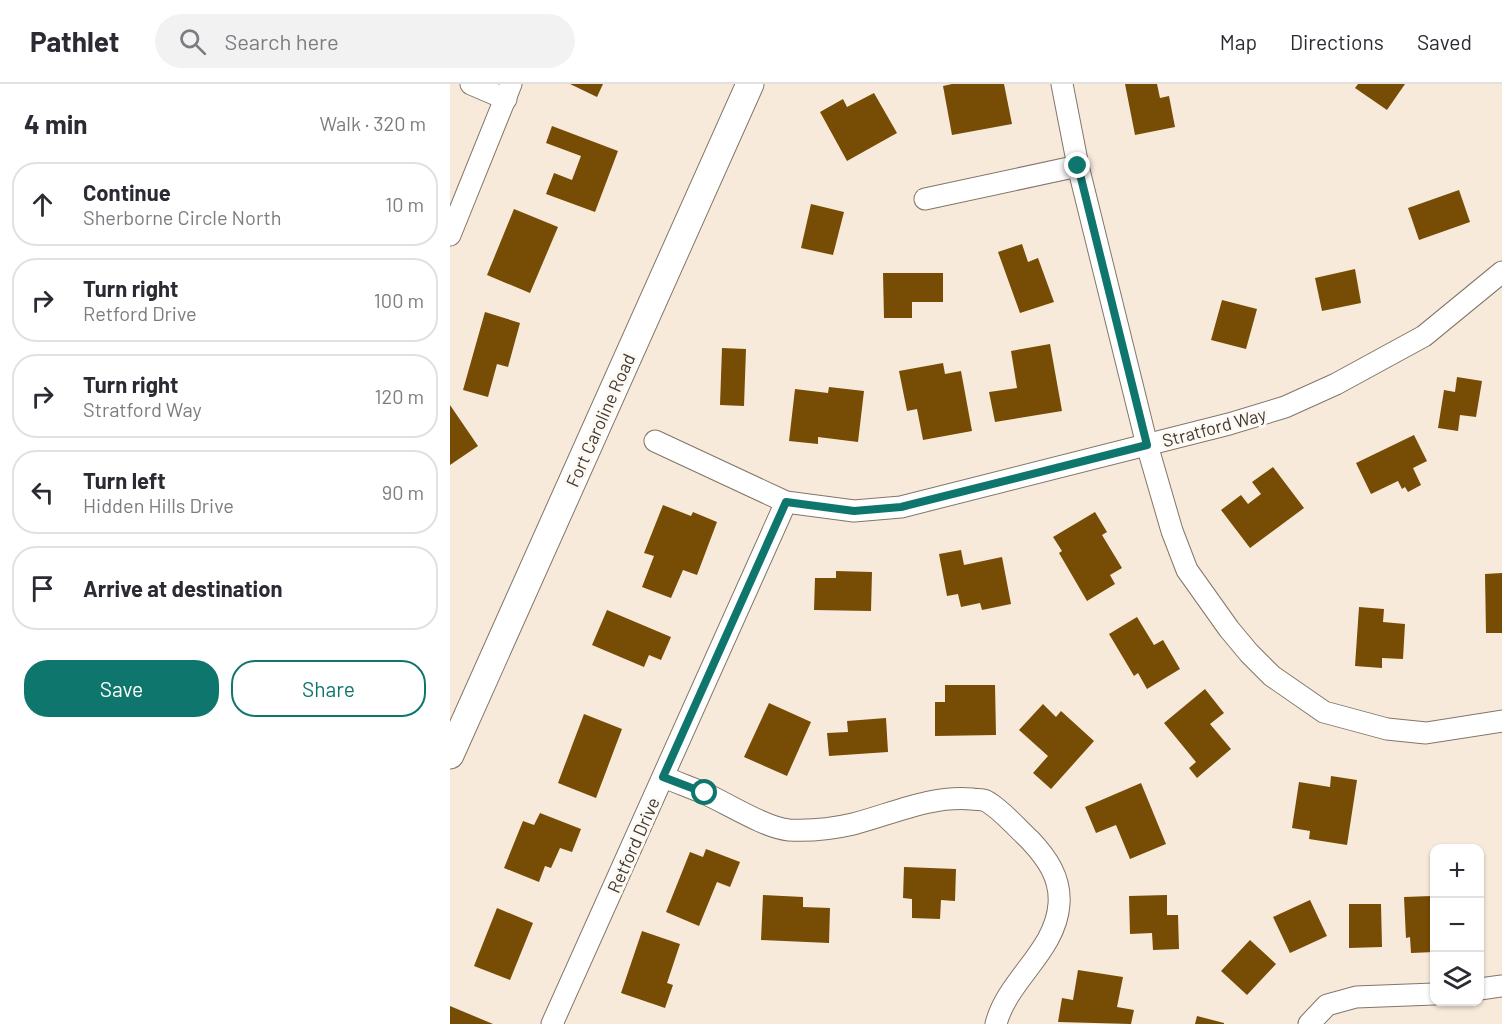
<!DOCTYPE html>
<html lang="en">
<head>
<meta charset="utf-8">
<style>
	body { margin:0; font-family:Barlow,sans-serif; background:#f2f2f3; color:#2b2b33 }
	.controls { position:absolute; right:18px; bottom:18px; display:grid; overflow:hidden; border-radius:12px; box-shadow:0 2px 4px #0004 }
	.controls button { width:54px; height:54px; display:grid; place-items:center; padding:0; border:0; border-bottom:2px solid #e1e1e2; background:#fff; color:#2b2b33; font:30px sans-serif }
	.stop { position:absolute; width:18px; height:18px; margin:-14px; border:4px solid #0f766e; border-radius:50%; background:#fff }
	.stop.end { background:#0f766e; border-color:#fff; box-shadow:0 2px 6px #0008 }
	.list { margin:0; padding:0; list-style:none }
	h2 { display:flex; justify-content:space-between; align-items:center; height:78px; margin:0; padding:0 24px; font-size:26px }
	h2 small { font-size:20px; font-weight:400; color:#7c7c81 }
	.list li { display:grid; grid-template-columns:39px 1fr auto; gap:18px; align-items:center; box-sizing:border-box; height:84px; margin:0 12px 12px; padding:0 12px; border:2px solid #e1e1e2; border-radius:24px }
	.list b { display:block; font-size:22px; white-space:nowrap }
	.list p { margin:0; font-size:20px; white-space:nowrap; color:#7c7c81 }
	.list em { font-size:20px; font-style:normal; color:#7c7c81 }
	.actions { display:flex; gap:12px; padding:18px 24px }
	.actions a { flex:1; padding:14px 0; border:2px solid #0f766e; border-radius:24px; text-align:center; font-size:21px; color:#0f766e }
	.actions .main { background:#0f766e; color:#fff }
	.icon { flex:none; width:33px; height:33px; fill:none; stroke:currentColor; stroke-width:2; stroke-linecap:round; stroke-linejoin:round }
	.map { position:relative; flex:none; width:1052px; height:940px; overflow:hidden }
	header { display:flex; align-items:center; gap:36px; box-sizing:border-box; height:84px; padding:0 30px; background:#fff; border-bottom:2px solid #e1e1e2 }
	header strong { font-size:28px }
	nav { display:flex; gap:33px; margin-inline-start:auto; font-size:21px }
	.search { width:420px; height:54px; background:#f2f2f3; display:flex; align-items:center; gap:15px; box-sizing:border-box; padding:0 21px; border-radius:33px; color:#7c7c81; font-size:22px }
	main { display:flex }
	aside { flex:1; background:#fff }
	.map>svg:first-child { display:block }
	.building { fill:#774c04 }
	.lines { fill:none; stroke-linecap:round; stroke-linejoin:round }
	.minor-casing { stroke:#827668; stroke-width:23 }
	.tertiary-casing { stroke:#827668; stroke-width:29 }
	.minor { stroke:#fff; stroke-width:21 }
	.tertiary { stroke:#fff; stroke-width:27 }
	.route { stroke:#0f766e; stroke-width:8 }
	.labels { text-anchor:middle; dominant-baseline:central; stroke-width:6; stroke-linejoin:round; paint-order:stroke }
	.street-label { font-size:18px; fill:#403b35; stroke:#fef9f3 }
</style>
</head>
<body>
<header>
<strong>Pathlet</strong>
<div class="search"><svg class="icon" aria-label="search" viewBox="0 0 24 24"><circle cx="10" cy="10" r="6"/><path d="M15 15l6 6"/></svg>Search here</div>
<nav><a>Map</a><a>Directions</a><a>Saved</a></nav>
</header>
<main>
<aside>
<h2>4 min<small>Walk · 320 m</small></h2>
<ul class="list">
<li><svg class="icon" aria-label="ahead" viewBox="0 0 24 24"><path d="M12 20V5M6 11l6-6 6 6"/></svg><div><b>Continue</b><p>Sherborne Circle North</p></div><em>10 m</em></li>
<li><svg class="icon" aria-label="right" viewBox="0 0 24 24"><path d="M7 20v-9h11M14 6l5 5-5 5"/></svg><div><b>Turn right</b><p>Retford Drive</p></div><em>100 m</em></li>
<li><svg class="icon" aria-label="right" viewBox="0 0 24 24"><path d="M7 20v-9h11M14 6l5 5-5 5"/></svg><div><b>Turn right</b><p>Stratford Way</p></div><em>120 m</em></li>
<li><svg class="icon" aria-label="left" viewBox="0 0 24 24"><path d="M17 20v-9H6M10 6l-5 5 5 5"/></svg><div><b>Turn left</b><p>Hidden Hills Drive</p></div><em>90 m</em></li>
<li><svg class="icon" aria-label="arrive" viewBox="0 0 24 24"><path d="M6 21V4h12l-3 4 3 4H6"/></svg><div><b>Arrive at destination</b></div></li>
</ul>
<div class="actions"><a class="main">Save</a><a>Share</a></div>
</aside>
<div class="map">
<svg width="1052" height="940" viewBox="0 0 1052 940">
	<rect width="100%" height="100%" fill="#f8eadb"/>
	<!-- building -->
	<g class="building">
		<path d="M120,0H153L147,13Z"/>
		<path d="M502,0H554L562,40L502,51L493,2Z"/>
		<path d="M675,0H707L710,14L719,12L725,43L685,51Z"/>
		<path d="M908,0H955L937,26L905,4Z"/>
		<path d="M424,9L447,49L397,77L370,28L393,15L397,23Z"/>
		<path d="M102,42L168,67L145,128L96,110L104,89L122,96L131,72L96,59Z"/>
		<path d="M1009,106L1020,138L969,156L958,124Z"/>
		<path d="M361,120L394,128L383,171L351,164Z"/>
		<path d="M64,125L108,143L80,209L37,191Z"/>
		<path d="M572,160L578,178L588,174L604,218L570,229L548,168Z"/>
		<path d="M905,185L911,219L872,227L865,194Z"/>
		<path d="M433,189H493V218H462V234H434Z"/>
		<path d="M772,216L807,225L796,265L761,256Z"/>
		<path d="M35,228L70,239L58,283L47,280L38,313L13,306Z"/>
		<path d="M600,260L612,327L545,338L539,308L567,304L561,267Z"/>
		<path d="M272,264L296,265L294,322L270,321Z"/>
		<path d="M493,279L495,290L511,287L522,347L473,356L467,325L457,327L449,287Z"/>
		<path d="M1007,293L1032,297L1026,333L1010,331L1008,347L988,344L994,306L1005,308Z"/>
		<path d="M379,303L414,307L408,358L368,353V360L339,357L345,305L378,309Z"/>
		<path d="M0,321L28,362L0,381Z"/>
		<path d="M964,351L977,377L963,384L971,401L958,408L955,403L952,405L948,397L921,410L906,379Z"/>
		<path d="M823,383L854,424L800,464L771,426L791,411L798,420L811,410L802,398Z"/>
		<path d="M213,421L241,432L243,428L267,438L247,491L233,486L221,514L192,503L204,472L194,469Z"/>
		<path d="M645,428L657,448L652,451L672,484L660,491L665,500L637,517L609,469L612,467L603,453Z"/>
		<path d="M511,466L514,481L552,473L561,520L532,526L530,519L511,523L508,510L497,512L489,470Z"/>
		<path d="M386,487L422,488L421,527L364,526L365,494H386Z"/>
		<path d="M1052,489V549H1036L1035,490Z"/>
		<path d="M909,523L934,525L933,538L955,540L953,575L932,574V584L905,582Z"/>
		<path d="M157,526L221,553L211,576L199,571L194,583L142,561Z"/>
		<path d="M687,533L704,561L713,556L730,585L697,605L688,589L684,592L659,550Z"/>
		<path d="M495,601H545L546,651L485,652V618H495Z"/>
		<path d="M755,605L774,629L760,640L781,665L747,694L739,684L746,678L714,639Z"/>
		<path d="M319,619L361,638L337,692L294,673Z"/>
		<path d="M593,620L606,633L611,627L644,657L601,705L583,689L598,672L569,646Z"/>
		<path d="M134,630L172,645L146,714L108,699Z"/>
		<path d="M436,634L438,668L379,672L377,649L398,648L397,637Z"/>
		<path d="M881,692L907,696L897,761L859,755L860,747L842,744L849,698L880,703Z"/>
		<path d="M691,699L716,760L680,775L666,741L646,749L635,723Z"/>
		<path d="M90,729L131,745L122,768L110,764L101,784L95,782L89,798L54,784L73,737L84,741Z"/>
		<path d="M256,765L290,778L280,803L267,798L249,842L216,828L240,768L253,773Z"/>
		<path d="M454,783L506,785L505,817L491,816L490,835L462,834V815L453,814Z"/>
		<path d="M313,811L353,813V823L380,824L379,859L311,856Z"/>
		<path d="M717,811V831H728L729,865L703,866L702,849L680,850L679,812Z"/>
		<path d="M982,812L984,868L961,869L960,853L956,854L954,813Z"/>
		<path d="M860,816L877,852L840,869L823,833Z"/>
		<path d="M899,820H931L932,863L899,864Z"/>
		<path d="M47,824L83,839L60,896L24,882Z"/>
		<path d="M192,847L230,860L217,899L223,901L215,924L171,909Z"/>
		<path d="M800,856L826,880L797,911L771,887Z"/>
		<path d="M628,886L673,893L667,923L684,926L681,940L608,938L612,914L623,916Z"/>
		<path d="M0,922L43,940H0Z"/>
		<path d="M747,932L774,939V940H745Z"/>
	</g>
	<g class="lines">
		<defs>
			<g id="minor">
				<path d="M21,0L56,15"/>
				<path d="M612,0L628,82L697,361L722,447L737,486L779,545L799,569L822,592L874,628L937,645L976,649L1052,637"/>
				<path d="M475,115L628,82"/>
				<path d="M0,151L61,0"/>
				<path d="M205,357L336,418L404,427L451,423L779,340L835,323L886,300L974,252L1052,188"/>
				<path d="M214,693C228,699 242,704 256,710C278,720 316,744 339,746C360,747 382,745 403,740C442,730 481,711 522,715C526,716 532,715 536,717C550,724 568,745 580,756C597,774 611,794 609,820C606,867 557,896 546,940"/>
				<path d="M1030,905L1052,902"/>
				<path d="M102,940L336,418"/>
				<path d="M859,940L877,921L906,913L984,910"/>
			</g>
			<path id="tertiary" d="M0,671L300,0"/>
		</defs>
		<!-- minor casing -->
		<use href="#minor" class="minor-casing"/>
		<!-- tertiary casing -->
		<use href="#tertiary" class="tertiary-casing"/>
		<!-- minor -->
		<use href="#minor" class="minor"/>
		<!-- tertiary -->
		<use href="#tertiary" class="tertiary"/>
	</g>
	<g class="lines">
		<!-- route -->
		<path class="route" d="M255,709L213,693L336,418L404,427L451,423L697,361L628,82"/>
	</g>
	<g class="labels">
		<!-- street labels -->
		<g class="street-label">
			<text transform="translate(150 336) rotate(-66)">Fort Caroline Road</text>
			<text transform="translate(764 343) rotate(-15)">Stratford Way</text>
			<text transform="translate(183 761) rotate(-66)">Retford Drive</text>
		</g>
	</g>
</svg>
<div class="controls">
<button>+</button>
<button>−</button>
<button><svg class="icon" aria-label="layers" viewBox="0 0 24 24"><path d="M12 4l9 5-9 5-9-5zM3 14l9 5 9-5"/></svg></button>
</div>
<div class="stop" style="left:255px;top:709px"></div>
<div class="stop end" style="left:628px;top:82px"></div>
</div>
</main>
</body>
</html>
